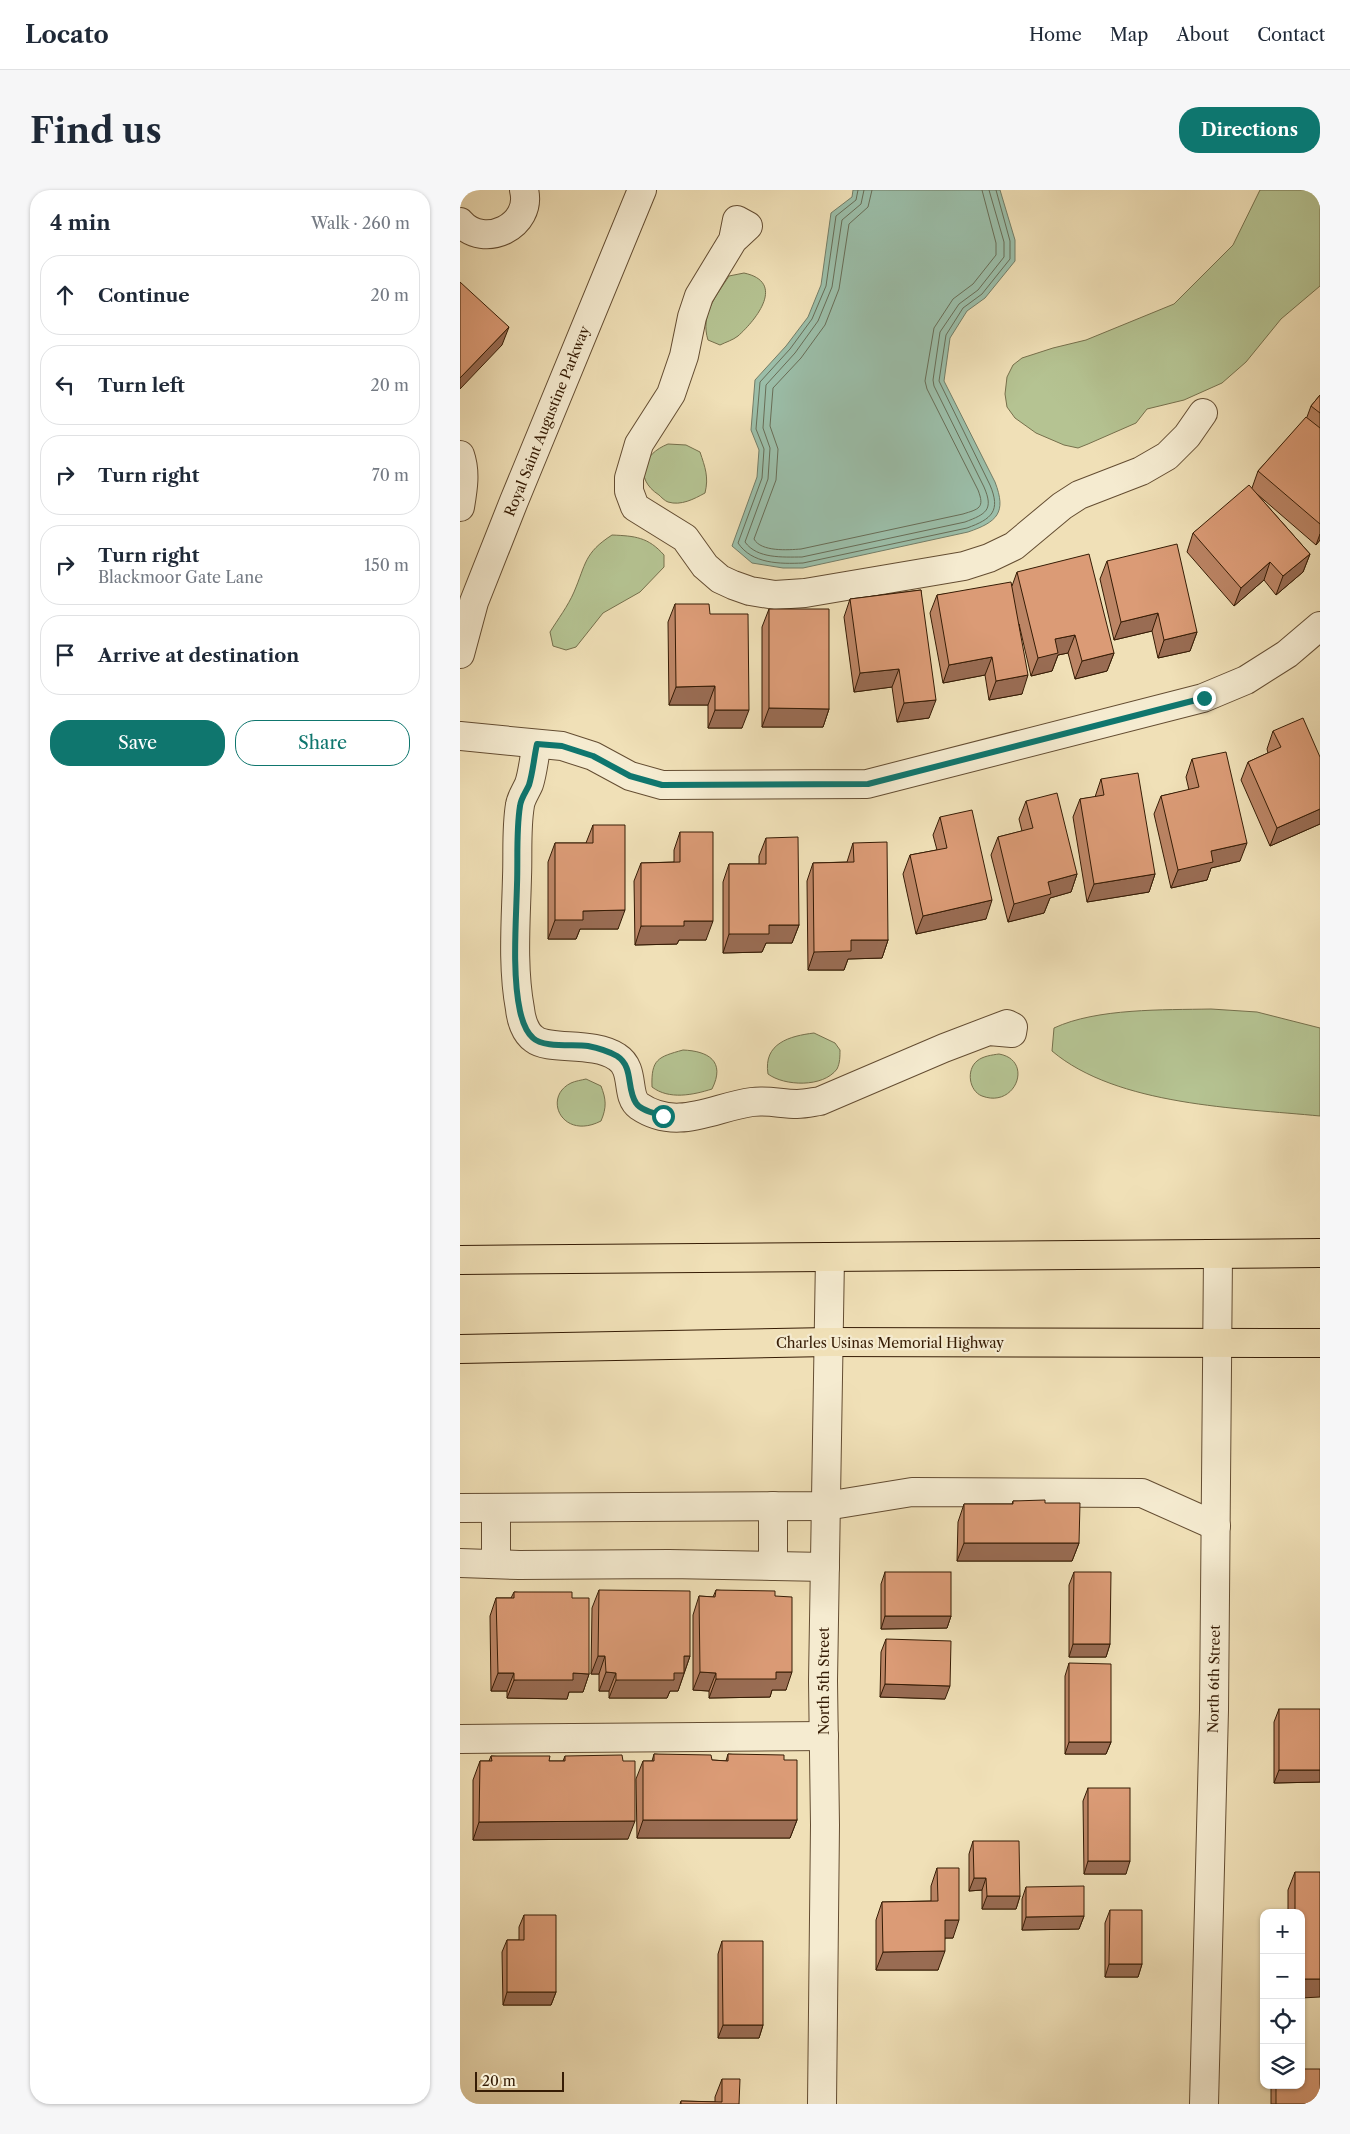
<!DOCTYPE html>
<html lang="en">
<head>
<meta charset="utf-8">
<style>
	body { margin:0; font-family:"Libre Caslon Text",serif; background:#f6f6f7; color:#1f2937 }
	.controls { position:absolute; right:15px; bottom:15px; display:grid; overflow:hidden; border-radius:10px; box-shadow:0 1px 4px #0004 }
	.controls button { width:45px; height:45px; display:grid; place-items:center; padding:0; border:0; border-bottom:1px solid #e0e1e3; background:#fff; color:#1f2937; font:25px sans-serif }
	.scale { position:absolute; left:15px; bottom:12px; width:89px; box-sizing:border-box; padding-left:5px; border:2px solid #361c05; border-top:0; font-size:14px; line-height:18px; white-space:nowrap; color:#361c05; -webkit-text-stroke:4px #f5ebd0; paint-order:stroke }
	.stop { position:absolute; width:15px; height:15px; margin:-11px; border:4px solid #0f766e; border-radius:50%; background:#fff }
	.stop.end { background:#0f766e; border-color:#fff; box-shadow:0 1px 5px #0008 }
	.list { margin:0; padding:0; list-style:none }
	h2 { display:flex; justify-content:space-between; align-items:center; height:65px; margin:0; padding:0 20px; font-size:21px }
	h2 small { font-size:16px; font-weight:400; color:#747a83 }
	.list li { display:grid; grid-template-columns:32px 1fr auto; gap:15px; align-items:center; box-sizing:border-box; height:80px; margin:0 10px 10px; padding:0 10px; border:1px solid #e0e1e3; border-radius:20px }
	.list b { display:block; font-size:19px; white-space:nowrap }
	.list p { margin:0; font-size:16px; white-space:nowrap; color:#747a83 }
	.list em { font-size:16px; font-style:normal; color:#747a83 }
	.actions { display:flex; gap:10px; padding:15px 20px }
	.actions a { flex:1; padding:11px 0; border:1px solid #0f766e; border-radius:20px; text-align:center; font-size:18px; color:#0f766e }
	.actions .main { background:#0f766e; color:#fff }
	.icon { flex:none; width:28px; height:28px; fill:none; stroke:currentColor; stroke-width:2; stroke-linecap:round; stroke-linejoin:round }
	.map { position:relative; flex:none; width:860px; height:1914px; overflow:hidden; border-radius:20px }
	header { display:flex; align-items:center; gap:30px; box-sizing:border-box; height:70px; padding:0 25px; background:#fff; border-bottom:1px solid #e0e1e3 }
	header strong { font-size:24px }
	nav { display:flex; gap:28px; margin-inline-start:auto; font-size:18px }
	.intro { display:flex; align-items:center; justify-content:space-between; box-sizing:border-box; height:120px; padding:0 30px }
	h1 { margin:0; font-size:35px }
	.button { padding:12px 22px; border-radius:20px; background:#0f766e; color:#fff; font-size:18px; font-weight:700 }
	main { display:flex; gap:30px; padding:0 30px }
	aside { flex:1; background:#fff; border-radius:20px; box-shadow:0 1px 4px #0004 }
	.map>svg:first-child { display:block }
	.green { fill:#b5c392; stroke:#76704c }
	.water { fill:#9bbea9; stroke:#737d67 }
	.lines { fill:none; stroke-linecap:round; stroke-linejoin:round }
	.shore { stroke:#686d57; stroke-width:1 }
	.minor-casing { stroke:#644d32; stroke-width:30 }
	.highway-casing { stroke:#361c05; stroke-width:30 }
	.minor { stroke:#f5ebd0; stroke-width:28 }
	.highway { stroke:#f0e0b7; stroke-width:28 }
	.wall { fill:#bc8565; stroke:#361c05 }
	.shaded-wall { fill:#996c53; stroke:#361c05 }
	.building { fill:#db9b76; stroke:#361c05 }
	.route { stroke:#0f766e; stroke-width:6 }
	.labels { text-anchor:middle; dominant-baseline:central; stroke-width:4.5; stroke-linejoin:round; paint-order:stroke }
	.street-label { font-size:14px; fill:#361c05; stroke:#f5ebd0 }
</style>
</head>
<body>
<header>
<strong>Locato</strong>
<nav><a>Home</a><a>Map</a><a>About</a><a>Contact</a></nav>
</header>
<div class="intro"><h1>Find us</h1><a class="button">Directions</a></div>
<main>
<aside>
<h2>4 min<small>Walk · 260 m</small></h2>
<ul class="list">
<li><svg class="icon" aria-label="ahead" viewBox="0 0 24 24"><path d="M12 20V5M6 11l6-6 6 6"/></svg><div><b>Continue</b></div><em>20 m</em></li>
<li><svg class="icon" aria-label="left" viewBox="0 0 24 24"><path d="M17 20v-9H6M10 6l-5 5 5 5"/></svg><div><b>Turn left</b></div><em>20 m</em></li>
<li><svg class="icon" aria-label="right" viewBox="0 0 24 24"><path d="M7 20v-9h11M14 6l5 5-5 5"/></svg><div><b>Turn right</b></div><em>70 m</em></li>
<li><svg class="icon" aria-label="right" viewBox="0 0 24 24"><path d="M7 20v-9h11M14 6l5 5-5 5"/></svg><div><b>Turn right</b><p>Blackmoor Gate Lane</p></div><em>150 m</em></li>
<li><svg class="icon" aria-label="arrive" viewBox="0 0 24 24"><path d="M6 21V4h12l-3 4 3 4H6"/></svg><div><b>Arrive at destination</b></div></li>
</ul>
<div class="actions"><a class="main">Save</a><a>Share</a></div>
</aside>
<div class="map">
<svg width="860" height="1914" viewBox="0 0 860 1914">
	<rect width="100%" height="100%" fill="#f0e0b7"/>
	<filter id="stains"><feTurbulence type="fractalNoise" baseFrequency=".004" numOctaves="4"/><feColorMatrix values="0 0 0 0 .2 0 0 0 0 .09 0 0 0 0 .02 0 0 0 .5 -.17"/></filter>
	<radialGradient id="worn" r=".72"><stop offset=".6" stop-color="#630" stop-opacity="0"/><stop offset="1" stop-color="#630" stop-opacity=".3"/></radialGradient>
	<!-- green -->
	<g class="green">
		<path d="M800,0H860V96L821,129L786,172L762,193L724,210L687,219L676,233L628,254L618,258L604,255L576,243L555,228L547,217L545,204L547,187L553,175L562,168L593,158L626,150L714,114L773,55Z"/>
		<path d="M284,83C326,92 297,129 278,146C273,150 266,152 260,155L248,150C240,125 256,106 269,86Z"/>
		<path d="M208,254L226,255L240,262C245,277 249,287 245,303C234,309 221,316 208,312C205,311 201,307 199,305C173,288 183,264 208,254Z"/>
		<path d="M152,345C175,346 188,347 204,365V377L180,402L143,423L116,457L106,460L93,456L90,442C98,429 108,416 114,402C126,374 124,363 152,345Z"/>
		<path d="M751,819L797,822L860,838V926C779,918 657,916 592,861L594,838C637,818 704,820 751,819Z"/>
		<path d="M354,843L375,853L380,860C380,866 380,873 377,879C363,898 324,896 308,884C303,853 330,846 354,843Z"/>
		<path d="M223,860C248,861 266,871 252,899C233,905 209,910 192,897C191,869 198,867 223,860Z"/>
		<path d="M539,864C574,870 556,919 522,906C509,901 506,880 517,871C523,866 532,865 539,864Z"/>
		<path d="M126,889L141,896C146,909 147,917 141,931C102,951 82,907 111,893C115,891 122,890 126,889Z"/>
	</g>
	<!-- water -->
	<path class="water" d="M393,0H540L555,50V71L525,108L507,121L490,148L484,191L535,292C547,323 537,332 508,342L343,378H323L292,373L272,356L297,287L299,260L291,240L295,190L326,156L348,127L361,95L371,23L392,7Z"/>
	<g class="lines">
		<!-- shore -->
		<g class="shore">
			<path d="M398,0L396,10L376,26L366,96L352,129L330,159L300,192L296,239L304,259L302,288L278,353C292,374 320,374 343,373L507,338C532,329 541,321 530,295L479,191L486,145L503,118L522,104L550,69V51L536,0"/>
			<path d="M404,0L401,14L382,30L372,97L358,131L335,163L306,195L303,238L310,258L308,289L285,352C297,369 323,367 342,367L505,332C526,324 534,320 524,297L474,196L473,190L480,142L499,114L518,100L544,67V52L529,0"/>
			<path d="M412,0L408,17L389,34L379,99L365,135L341,168L313,198L310,236L318,259L316,290L294,349C301,362 328,360 341,359L503,324C519,319 525,318 518,300L467,199L465,191L474,138L493,109L513,94L536,65V53L522,0"/>
		</g>
		<defs>
			<g id="minor">
				<path d="M0,32C24,60 73,36 64,0"/>
				<path d="M273,50L288,36L277,30L273,50L239,106L232,127L224,166L211,204L179,254L169,288V301L175,317L225,348L245,376L260,389L273,395L290,401L315,405L345,403L504,376L529,368L554,356L602,316L619,305L681,281L707,266L727,246L743,223"/>
				<path d="M0,265C6,282 3,299 0,317"/>
				<path d="M0,464L14,412L54,311L182,0"/>
				<path d="M0,546L102,556L133,566L170,586L202,595L407,594L743,508L786,490L827,464L860,436"/>
				<path d="M77,554C74,567 73,582 69,594C66,601 61,608 60,615C56,638 58,664 57,687C56,730 52,776 60,819C61,829 65,843 74,849C89,861 133,851 157,867C176,879 165,906 179,916C217,942 254,917 292,912C308,910 322,914 337,914C345,914 353,912 360,911L484,858L547,834L553,837L552,843L529,841"/>
				<path d="M313,1316V1376"/>
				<path d="M0,1318L366,1316L452,1302L682,1303L756,1336"/>
				<path d="M36,1318V1374"/>
				<path d="M0,1373L59,1375L209,1374L365,1377"/>
				<path d="M0,1549L364,1546"/>
				<path d="M362,1914L365,1635L363,1491L370,1067"/>
				<path d="M744,1914L754,1520L758,1065"/>
			</g>
			<g id="highway">
				<path d="M0,1070L860,1063"/>
				<path d="M0,1159L369,1152L860,1153"/>
			</g>
		</defs>
		<!-- minor casing -->
		<use href="#minor" class="minor-casing"/>
		<!-- highway casing -->
		<use href="#highway" class="highway-casing"/>
		<!-- minor -->
		<use href="#minor" class="minor"/>
		<!-- highway -->
		<use href="#highway" class="highway"/>
	</g>
	<!-- wall -->
	<g class="wall">
		<path d="M860,205V350L856,355L797,304L850,364L843,382L816,405L804,390L774,416L727,362L733,343L792,298L798,281L847,227L851,216Z"/>
		<path d="M647,371L737,442L730,461L698,468L692,441L654,450L640,389Z"/>
		<path d="M557,382L654,463L647,481L615,489L608,463L598,465L592,481L571,486L559,434L562,504L529,510L525,485L483,493L470,423L477,405L552,396Z"/>
		<path d="M461,400L469,528L437,532L432,497L394,502L384,427L390,409Z"/>
		<path d="M215,414L250,424L282,538H248V515H209L208,432Z"/>
		<path d="M309,419L369,519L363,537H302V437Z"/>
		<path d="M813,541L860,567V634L810,656L781,590L788,572L808,563L807,559Z"/>
		<path d="M732,569L780,671L751,678L747,690L711,698L694,624L701,606L729,600L726,587Z"/>
		<path d="M641,589L695,684L689,702L627,712L613,627L620,609L635,607Z"/>
		<path d="M566,611L617,684L611,702L590,708L584,723L548,732L531,665L538,647L562,641L559,629Z"/>
		<path d="M480,627L526,729L456,744L443,684L450,665L477,660L473,645Z"/>
		<path d="M133,635L158,739H120L116,749H88V672L95,653H126Z"/>
		<path d="M220,642L246,750H219L217,754L175,755L174,691L181,673L214,672V660Z"/>
		<path d="M306,648L339,735L332,753H306L302,762L263,763V692L269,674H299V666Z"/>
		<path d="M393,653L428,750L422,768L388,769L384,780H348L347,691L353,673L387,672Z"/>
		<path d="M553,1311L585,1313L619,1353L612,1371H497L498,1332L504,1314H552Z"/>
		<path d="M425,1382L491,1426L487,1438L421,1439V1394Z"/>
		<path d="M614,1382L650,1454L646,1467H609V1395Z"/>
		<path d="M139,1400L230,1466L218,1501H210L207,1508H149V1501H139V1484H131L132,1418Z"/>
		<path d="M256,1400L315,1406L326,1500H312L310,1507L249,1508V1501L233,1500V1425L239,1406L253,1407Z"/>
		<path d="M54,1402L112,1408L129,1484L123,1502H109L107,1509L47,1508V1501H31L30,1426L36,1408H51Z"/>
		<path d="M426,1449L485,1509L420,1507L421,1462Z"/>
		<path d="M609,1473L651,1552L646,1564H605V1486Z"/>
		<path d="M819,1519L860,1592L814,1593V1532Z"/>
		<path d="M194,1564L252,1570L266,1571L268,1564L324,1570L337,1630L330,1648H177L176,1589L183,1571H192Z"/>
		<path d="M31,1566L89,1571H103L105,1566L168,1649L13,1650V1590L20,1571H29Z"/>
		<path d="M628,1598L666,1684H624L623,1611Z"/>
		<path d="M513,1651L560,1706L556,1719H522V1700L509,1701V1664Z"/>
		<path d="M477,1678L493,1748H485L478,1780H416V1730L422,1712L471,1711V1696Z"/>
		<path d="M835,1682L841,1723H828V1700Z"/>
		<path d="M566,1697L624,1726L619,1739L562,1740V1709Z"/>
		<path d="M650,1720L682,1774L678,1787H645V1733Z"/>
		<path d="M64,1725L96,1802L91,1815H43L42,1762L47,1750H59V1737Z"/>
		<path d="M262,1751L303,1835L299,1848H258V1764Z"/>
		<path d="M843,1879L860,1914H811V1895H841Z"/>
		<path d="M262,1889L279,1914H220L221,1911L255,1912V1907Z"/>
	</g>
	<!-- shaded-wall -->
	<g class="shaded-wall">
		<path d="M49,137L42,155L0,199V188Z"/>
		<path d="M860,344V350L856,355Z"/>
		<path d="M850,364L843,382L816,405L823,386Z"/>
		<path d="M810,372L804,390L774,416L781,398Z"/>
		<path d="M698,423L692,441L654,450L661,432Z"/>
		<path d="M737,442L730,461L698,468L704,450Z"/>
		<path d="M615,445L608,463L598,465L592,481L571,486L578,468L595,449Z"/>
		<path d="M654,463L647,481L615,489L622,471Z"/>
		<path d="M532,467L525,485L483,493L489,475Z"/>
		<path d="M439,479L432,497L394,502L400,483Z"/>
		<path d="M568,485L562,504L529,510L536,491Z"/>
		<path d="M255,496L248,515H209L216,497Z"/>
		<path d="M476,510L469,528L437,532L444,513Z"/>
		<path d="M309,518L369,519L363,537H302Z"/>
		<path d="M255,520H289L282,538H248Z"/>
		<path d="M860,619V634L810,656L817,638Z"/>
		<path d="M787,653L780,671L751,678L747,690L711,698L718,680L751,661Z"/>
		<path d="M617,684L611,702L590,708L584,723L548,732L554,714L588,692Z"/>
		<path d="M695,684L689,702L627,712L634,694Z"/>
		<path d="M532,710L526,729L456,744L463,726Z"/>
		<path d="M165,720L158,739H120L116,749H88L95,730L123,721Z"/>
		<path d="M224,731H253L246,750H219L217,754L175,755L181,736Z"/>
		<path d="M309,735H339L332,753H306L302,762L263,763L269,744Z"/>
		<path d="M391,750H428L422,768L388,769L384,780H348L354,762Z"/>
		<path d="M504,1353H619L612,1371H497Z"/>
		<path d="M425,1426H491L487,1438L421,1439Z"/>
		<path d="M613,1454H650L646,1467H609Z"/>
		<path d="M138,1466H145L139,1484H131Z"/>
		<path d="M224,1466H230L218,1501H210L207,1508H149L156,1490L214,1483Z"/>
		<path d="M146,1482L156,1483L149,1501H139Z"/>
		<path d="M240,1482L256,1483L249,1501L233,1500Z"/>
		<path d="M316,1482H332L326,1500H312L310,1507L249,1508L256,1489Z"/>
		<path d="M38,1483H54L47,1501H31Z"/>
		<path d="M113,1483L129,1484L123,1502H109L107,1509L47,1508L54,1490Z"/>
		<path d="M425,1494L490,1496L485,1509L420,1507Z"/>
		<path d="M609,1552H651L646,1564H605Z"/>
		<path d="M819,1580H860V1592L814,1593Z"/>
		<path d="M183,1630H337L330,1648H177Z"/>
		<path d="M175,1631L168,1649L13,1650L19,1632Z"/>
		<path d="M628,1671H670L666,1684H624Z"/>
		<path d="M514,1688H526L522,1700L509,1701Z"/>
		<path d="M527,1706H560L556,1719H522Z"/>
		<path d="M624,1726L619,1739L562,1740L566,1727Z"/>
		<path d="M485,1730H499L493,1748H478Z"/>
		<path d="M485,1761L478,1780H416L423,1762Z"/>
		<path d="M649,1774H682L678,1787H645Z"/>
		<path d="M841,1789H860V1807L841,1808Z"/>
		<path d="M47,1802H96L91,1815H43Z"/>
		<path d="M263,1835H303L299,1848H258Z"/>
	</g>
	<!-- building -->
	<g class="building">
		<path d="M0,92L49,137L0,188Z"/>
		<path d="M860,205V223L851,216Z"/>
		<path d="M846,227L860,238V334L798,281Z"/>
		<path d="M789,295L850,364L823,386L810,372L781,398L733,343Z"/>
		<path d="M717,354L737,442L704,450L698,423L661,432L647,371Z"/>
		<path d="M629,364L654,463L622,471L615,445L595,449L598,463L578,468L557,382Z"/>
		<path d="M551,392L568,485L536,491L532,467L489,475L477,405Z"/>
		<path d="M461,400L476,510L444,513L439,479L400,483L390,409Z"/>
		<path d="M215,414H249L250,424H288L289,520H255V496L216,497Z"/>
		<path d="M309,419H369V519L309,518Z"/>
		<path d="M843,528L860,567V619L817,638L788,572L821,557L813,541Z"/>
		<path d="M766,562L787,653L751,661L753,672L718,680L701,606L739,597L732,569Z"/>
		<path d="M678,583L695,684L634,694L620,609L644,605L641,589Z"/>
		<path d="M597,603L617,684L588,692L591,704L554,714L538,647L573,638L566,611Z"/>
		<path d="M512,620L532,710L463,726L450,665L487,658L480,627Z"/>
		<path d="M133,635H165V720L123,721V730H95V653H133Z"/>
		<path d="M220,642H253V731H224V736H181V673L220,672Z"/>
		<path d="M338,647L339,735H309V744H269V674H306V648Z"/>
		<path d="M427,652L428,750H391V761L354,762L353,673L394,672L393,653Z"/>
		<path d="M585,1310V1313H620L619,1353H504V1314H553V1311Z"/>
		<rect x="425" y="1382" width="66" height="44"/>
		<path d="M614,1382H651L650,1454H613Z"/>
		<path d="M139,1400L230,1401V1466H224V1483H214V1490H156V1483L146,1482L145,1466H138Z"/>
		<path d="M256,1400L315,1401V1406L332,1407V1482H316V1489H256V1483L240,1482L239,1406L255,1407Z"/>
		<path d="M54,1402H112V1408H129V1484L113,1483V1490H54V1483H38L36,1408H54Z"/>
		<path d="M426,1449L491,1451L490,1496L425,1494Z"/>
		<path d="M609,1473L651,1474V1552H609Z"/>
		<rect x="819" y="1519" width="41" height="61"/>
		<path d="M194,1564L251,1565L252,1570L268,1571V1564L324,1565V1570H337V1630H183V1571H194Z"/>
		<path d="M162,1565L163,1571H175V1631L19,1632L20,1571H32L31,1566H90L89,1571H105V1566Z"/>
		<rect x="628" y="1598" width="42" height="73"/>
		<path d="M513,1651H559L560,1706H527L526,1688H514Z"/>
		<path d="M477,1678H499V1730H485V1761L423,1762L422,1712L478,1711Z"/>
		<path d="M835,1682H860V1789H841V1723H835Z"/>
		<path d="M624,1696V1726L566,1727V1697Z"/>
		<path d="M650,1720H682V1774H649Z"/>
		<path d="M64,1725H96V1802H47V1750H64Z"/>
		<path d="M262,1751H303V1835H263Z"/>
		<path d="M841,1863H843V1879H860V1914H816V1895H841Z"/>
		<path d="M262,1889H280L279,1914H221V1911L262,1912Z"/>
	</g>
	<g class="lines">
		<!-- route -->
		<path class="route" d="M203,926C195,923 181,921 176,913C166,898 174,877 157,866C148,861 138,858 128,856C114,854 83,858 73,848C65,841 62,830 60,821C52,784 56,733 57,695C58,669 56,641 60,616C61,608 66,602 69,595C73,582 74,567 77,554L102,556L133,566L170,586L202,595L408,594L744,508"/>
	</g>
	<g class="labels">
		<!-- street labels -->
		<g class="street-label">
			<text transform="translate(87 231) rotate(-68)">Royal Saint Augustine Parkway</text>
			<text x="430" y="1153">Charles Usinas Memorial Highway</text>
			<text transform="translate(754 1489) rotate(-89)">North 6th Street</text>
			<text transform="translate(364 1491) rotate(-90)">North 5th Street</text>
		</g>
	</g>
	<rect width="100%" height="100%" filter="url(#stains)"/>
	<rect width="100%" height="100%" fill="url(#worn)"/>
</svg>
<div class="controls">
<button>+</button>
<button>−</button>
<button><svg class="icon" aria-label="locate" viewBox="0 0 24 24"><circle cx="12" cy="12" r="6"/><path d="M12 2v4M12 18v4M2 12h4M18 12h4"/></svg></button>
<button><svg class="icon" aria-label="layers" viewBox="0 0 24 24"><path d="M12 4l9 5-9 5-9-5zM3 14l9 5 9-5"/></svg></button>
</div>
<div class="scale">20 m</div>
<div class="stop" style="left:203px;top:926px"></div>
<div class="stop end" style="left:744px;top:508px"></div>
</div>
</main>
</body>
</html>
